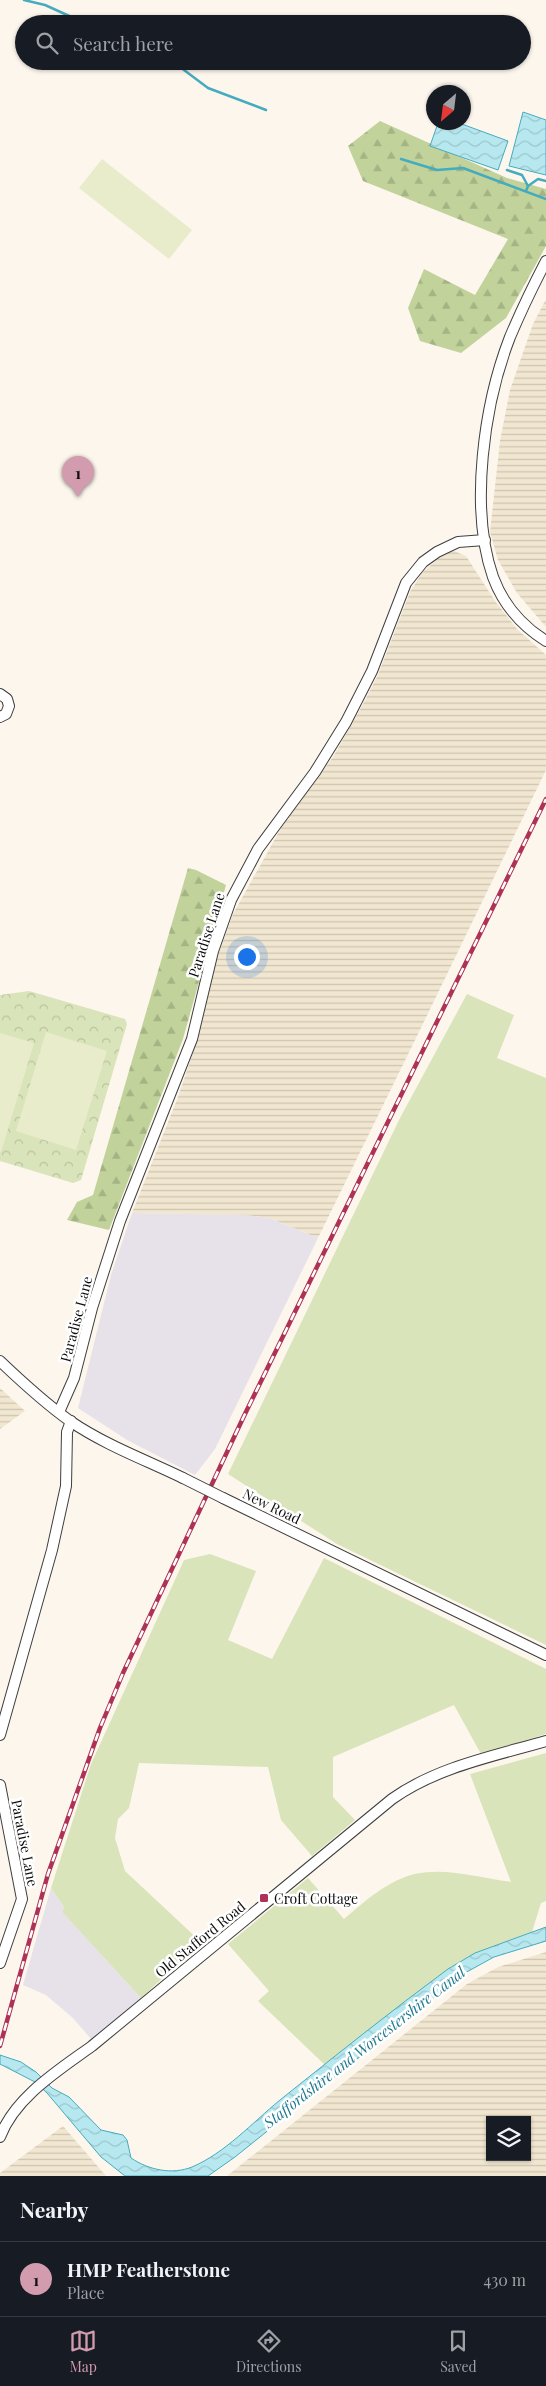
<!DOCTYPE html>
<html lang="en">
<head>
<meta charset="utf-8">
<style>
	body { margin:0; font-family:"Playfair Display",serif; background:#242831; color:#f1f3f6 }
	.controls { position:absolute; right:15px; bottom:15px; display:grid; overflow:hidden; border-radius:0px; box-shadow:0 1px 4px #0004 }
	.controls button { width:45px; height:45px; display:grid; place-items:center; padding:0; border:0; border-bottom:1px solid #363941; background:#171b24; color:#f1f3f6; font:25px sans-serif }
	.compass { position:absolute; left:426px; top:85px; width:45px; height:45px; border-radius:50%; background:#171b24; box-shadow:0 1px 4px #0004; rotate:208deg }
	.you { position:absolute; left:246px; top:956px; width:18px; height:18px; margin:-12px; border:4px solid #fff; border-radius:50%; background:#1a73e8; box-shadow:0 0 0 8px #1a73e833 }
	.badge { display:grid; place-items:center; width:32px; height:32px; border-radius:50%; background:#d39cae; color:#111; font-size:16px; font-weight:700 }
	.pin { position:absolute; translate:-50% -41px; filter:drop-shadow(0 1px 2px #0008) }
	.pin::after { content:''; position:absolute; top:26px; width:18px; height:15px; background:inherit; clip-path:polygon(0 0,100% 0,50% 100%) }
	.list { margin:0; padding:0; list-style:none }
	h2 { display:flex; justify-content:space-between; align-items:center; height:65px; margin:0; padding:0 20px; font-size:21px }
	h2 small { font-size:16px; font-weight:400; color:#9ea1a6 }
	.list li { display:grid; grid-template-columns:32px 1fr auto; gap:15px; align-items:center; box-sizing:border-box; height:75px; padding:0 20px; border-top:1px solid #363941 }
	.list b { display:block; font-size:19px; white-space:nowrap }
	.list p { margin:0; font-size:16px; white-space:nowrap; color:#9ea1a6 }
	.list em { font-size:16px; font-style:normal; color:#9ea1a6 }
	.icon { flex:none; width:28px; height:28px; fill:none; stroke:currentColor; stroke-width:2; stroke-linecap:round; stroke-linejoin:round }
	.map { position:relative; flex:none; width:546px; height:2176px; overflow:hidden }
	.search { position:absolute; background:#171b24; box-shadow:0 1px 4px #0004; left:15px; right:15px; top:15px; height:55px; display:flex; align-items:center; gap:12px; box-sizing:border-box; padding:0 18px; border-radius:28px; color:#9ea1a6; font-size:19px }
	.sheet { height:140px; background:#171b24 }
	nav { display:flex; justify-content:space-around; align-items:center; box-sizing:border-box; height:70px; border-top:1px solid #363941; background:#171b24; font-size:14px; color:#9ea1a6 }
	nav a { display:grid; justify-items:center; gap:2px }
	nav .on { color:#d39cae }
	.map>svg:first-child { display:block }
	.industrial { fill:#e7e1ea }
	.farmland { fill:url(#farmland-rules); fill-rule:evenodd }
	.grass { fill:#dae4ba }
	.forest { fill:url(#forest-firs) }
	.park { fill:url(#park-crowns) }
	.pitch { fill:#e9eccb }
	.water { fill:url(#water-waves); stroke:#45abbf }
	.lines { fill:none; stroke-linecap:round; stroke-linejoin:round }
	.stream { stroke:#45abbf; stroke-width:2.5 }
	.minor-casing { stroke:#3f3f3f; stroke-width:12 }
	.minor { stroke:#fff; stroke-width:10 }
	.rail-casing { stroke:#ae3255; stroke-width:4.5 }
	.rail { stroke:#fff; stroke-width:2.5; stroke-dasharray:8; stroke-linecap:butt }
	.minor-bridge-casing { stroke:#3f3f3f; stroke-width:12; stroke-linecap:butt }
	.minor-bridge { stroke:#fff; stroke-width:10 }
	.poi-dot { fill:#ae3255; stroke:#fff; stroke-width:2 }
	.labels { text-anchor:middle; dominant-baseline:central; stroke-width:5; stroke-linejoin:round; paint-order:stroke }
	.street-label { font-size:14px; fill:#0c0c0c; stroke:#fff }
	.poi-label { font-size:14px; fill:#0c0c0c; stroke:#fff; text-anchor:start }
	.water-label { font-size:15px; font-style:italic; fill:#227a91; stroke:#fff }
</style>
</head>
<body>
<div class="map">
<svg width="546" height="2176" viewBox="0 0 546 2176">
	<defs>
		<pattern id="farmland-rules" width="6" height="5" patternUnits="userSpaceOnUse" patternTransform="scale(1.25)"><rect width="6" height="5" fill="#f1e6d0"/><path d="M0 2.5h6" fill="none" stroke="#cdc4b1"/></pattern>
		<pattern id="forest-firs" width="22" height="20" patternUnits="userSpaceOnUse" patternTransform="scale(1.25)"><rect width="22" height="20" fill="#c1d39b"/><path d="M5 1l3.5 6h-7zM16 11l3.5 6h-7z" fill="#a5b484"/></pattern>
		<pattern id="park-crowns" width="20" height="18" patternUnits="userSpaceOnUse" patternTransform="scale(1.25)"><rect width="20" height="18" fill="#dae4ba"/><path d="M2 6a3 3 0 1 1 6 0M12 15a3 3 0 1 1 6 0" fill="none" stroke="#bac29f"/></pattern>
		<pattern id="water-waves" width="16" height="10" patternUnits="userSpaceOnUse" patternTransform="scale(1.25)"><rect width="16" height="10" fill="#b7e8f0"/><path d="M0 5q4-4 8 0t8 0" fill="none" stroke="#9cc6cd"/></pattern>
	</defs>
	<rect width="100%" height="100%" fill="#fdf6ed"/>
	<!-- industrial -->
	<g class="industrial">
		<path d="M132,1213L246,1215L270,1218L318,1238L215,1449L195,1475L127,1440L78,1408L111,1275Z"/>
		<path d="M51,1888L64,1907L62,1912L141,1998L92,2040L73,2018L46,1995L23,1985Z"/>
	</g>
	<!-- farmland -->
	<g class="farmland">
		<path d="M546,299V627L517,593L498,560L490,532L500,441L510,390L533,324Z"/>
		<path d="M454,551L466,556L495,601L517,629L546,655V770L418,1034L318,1238L270,1218L246,1215L132,1213L178,1097L196,1044L217,958L233,914L285,821L333,757L362,706L378,675L410,592L422,573L442,555Z"/>
		<path d="M0,1388L25,1411L0,1429Z"/>
		<path d="M546,1952V2176H227L467,1984L498,1967ZM490,2120H527V2157H490Z"/>
		<path d="M63,2126L106,2176H0V2173Z"/>
	</g>
	<!-- grass -->
	<g class="grass">
		<path d="M467,994L514,1015L497,1058L546,1078V1645L337,1544L228,1474L400,1118Z"/>
		<path d="M210,1554L256,1571L228,1640L272,1659L324,1558L546,1669V1734L481,1754L454,1705L333,1757V1797L355,1820L312,1856L281,1820L268,1767L139,1763L129,1808L118,1819L115,1838L125,1871L201,1942L141,1998L62,1912L64,1907L51,1888L91,1764L184,1560Z"/>
		<path d="M546,1753V1901L541,1903L532,1932L475,1953L448,1969L325,2065L258,2001L269,1991L228,1944L308,1878L344,1919C364,1902 388,1880 415,1874C446,1867 481,1878 511,1882L470,1774Z"/>
	</g>
	<!-- forest -->
	<g class="forest">
		<path d="M380,121L507,178L546,189V246L506,318L461,353L420,341L408,308L424,269L475,295L508,239L363,181L348,146Z"/>
		<path d="M188,868L196,870L226,885L183,1039L109,1230L67,1220L77,1202L93,1195Z"/>
	</g>
	<!-- park -->
	<path class="park" d="M29,991L125,1019L127,1024L81,1180L73,1183L0,1161V995Z"/>
	<!-- pitch -->
	<g class="pitch">
		<path d="M102,159L192,230L169,259L79,188Z"/>
		<path d="M46,1032L107,1051L76,1150L16,1131Z"/>
		<path d="M0,1033L34,1043L1,1152H0Z"/>
	</g>
	<!-- water -->
	<g class="water">
		<path d="M523,112L546,120V175L509,166Z"/>
		<path d="M438,123H459L508,141L498,170L430,146Z"/>
		<path d="M546,1927V1941L494,1957L463,1974L235,2157L208,2176H125L101,2157L47,2093L35,2082L0,2064V2055L21,2062L36,2072L52,2088L69,2097L101,2130L123,2135L127,2140L131,2158C149,2170 172,2175 192,2167C225,2153 252,2123 280,2100C335,2056 391,2011 448,1969L475,1953Z"/>
	</g>
	<g class="lines">
		<!-- stream -->
		<g class="stream">
			<path d="M24,0L45,5L87,24"/>
			<path d="M172,61L208,88L266,110"/>
			<path d="M401,159L437,170L463,168L546,199"/>
			<path d="M507,170L522,175L528,186"/>
			<path d="M526,191L528,186L538,179L546,181"/>
		</g>
		<defs>
			<g id="minor">
				<path d="M546,261C533,286 521,311 510,337C484,404 469,508 493,577C503,604 522,626 546,641"/>
				<path d="M0,694L7,699L9,706L6,714L0,717"/>
				<path d="M0,1361C22,1382 45,1403 70,1421C105,1445 146,1460 183,1478"/>
				<path d="M59,1412L74,1378L92,1308L120,1221L192,1039L213,951L231,900L258,849L315,772L346,722L372,671L406,583L423,562L437,552L458,542L485,540"/>
				<path d="M223,1498L546,1655"/>
				<path d="M0,1735L52,1550L66,1486L67,1432L71,1421"/>
				<path d="M0,1785L22,1899L0,1963"/>
				<path d="M0,2137C15,2097 59,2070 92,2046L392,1799C437,1767 494,1756 546,1741"/>
			</g>
		</defs>
		<!-- minor casing -->
		<use href="#minor" class="minor-casing"/>
		<!-- minor -->
		<use href="#minor" class="minor"/>
		<defs>
			<path id="rail" d="M0,2046L48,1874L100,1728L123,1673L244,1416L546,799"/>
		</defs>
		<!-- rail casing -->
		<use href="#rail" class="rail-casing"/>
		<!-- rail -->
		<use href="#rail" class="rail"/>
		<defs>
			<path id="minor-bridge" d="M183,1478L223,1498"/>
		</defs>
		<!-- minor-bridge casing -->
		<use href="#minor-bridge" class="minor-bridge-casing"/>
		<!-- minor-bridge -->
		<use href="#minor-bridge" class="minor-bridge"/>
	</g>
	<!-- markers -->
	<rect class="poi-dot" x="259" y="1893" width="10" height="10" rx="2.5"/>
	<g class="labels">
		<!-- street labels -->
		<g class="street-label">
			<text transform="translate(206 935) rotate(-72)">Paradise Lane</text>
			<text transform="translate(76 1319) rotate(-75)">Paradise Lane</text>
			<text transform="translate(272 1506) rotate(26)">New Road</text>
			<text transform="translate(25 1843) rotate(79)">Paradise Lane</text>
			<text transform="translate(200 1939) rotate(-39)">Old Stafford Road</text>
		</g>
		<!-- poi labels -->
		<g class="poi-label">
			<text x="274" y="1898">Croft Cottage</text>
		</g>
		<!-- water labels -->
		<g class="water-label">
			<text transform="translate(364 2047) rotate(-38)">Staffordshire and Worcestershire Canal</text>
		</g>
	</g>
</svg>
<div class="controls">
<button><svg class="icon" aria-label="layers" viewBox="0 0 24 24"><path d="M12 4l9 5-9 5-9-5zM3 14l9 5 9-5"/></svg></button>
</div>
<svg class="compass" viewBox="-18 -18 36 36"><path d="M0-13l5 13h-10z" fill="#e53935"/><path d="M0 13l5-13h-10z" fill="#9ea1a6"/></svg>
<div class="you"></div>
<div class="pin badge" style="left:78px;top:497px">1</div>
<div class="search"><svg class="icon" aria-label="search" viewBox="0 0 24 24"><circle cx="10" cy="10" r="6"/><path d="M15 15l6 6"/></svg>Search here</div>
</div>
<section class="sheet">
<h2>Nearby<small></small></h2>
<ul class="list">
<li><span class="badge">1</span><div><b>HMP Featherstone</b><p>Place</p></div><em>430 m</em></li>
</ul>
</section>
<nav>
<a class="on"><svg class="icon" aria-label="map" viewBox="0 0 24 24"><path d="M3 6l6-2 6 2 6-2v14l-6 2-6-2-6 2zM9 4v14M15 6v14"/></svg>Map</a>
<a><svg class="icon" aria-label="directions" viewBox="0 0 24 24"><path d="M12 3l9 9-9 9-9-9zM9 14v-3h6M13 9l2 2-2 2"/></svg>Directions</a>
<a><svg class="icon" aria-label="saved" viewBox="0 0 24 24"><path d="M7 4h10v16l-5-4-5 4z"/></svg>Saved</a>
</nav>
</body>
</html>
